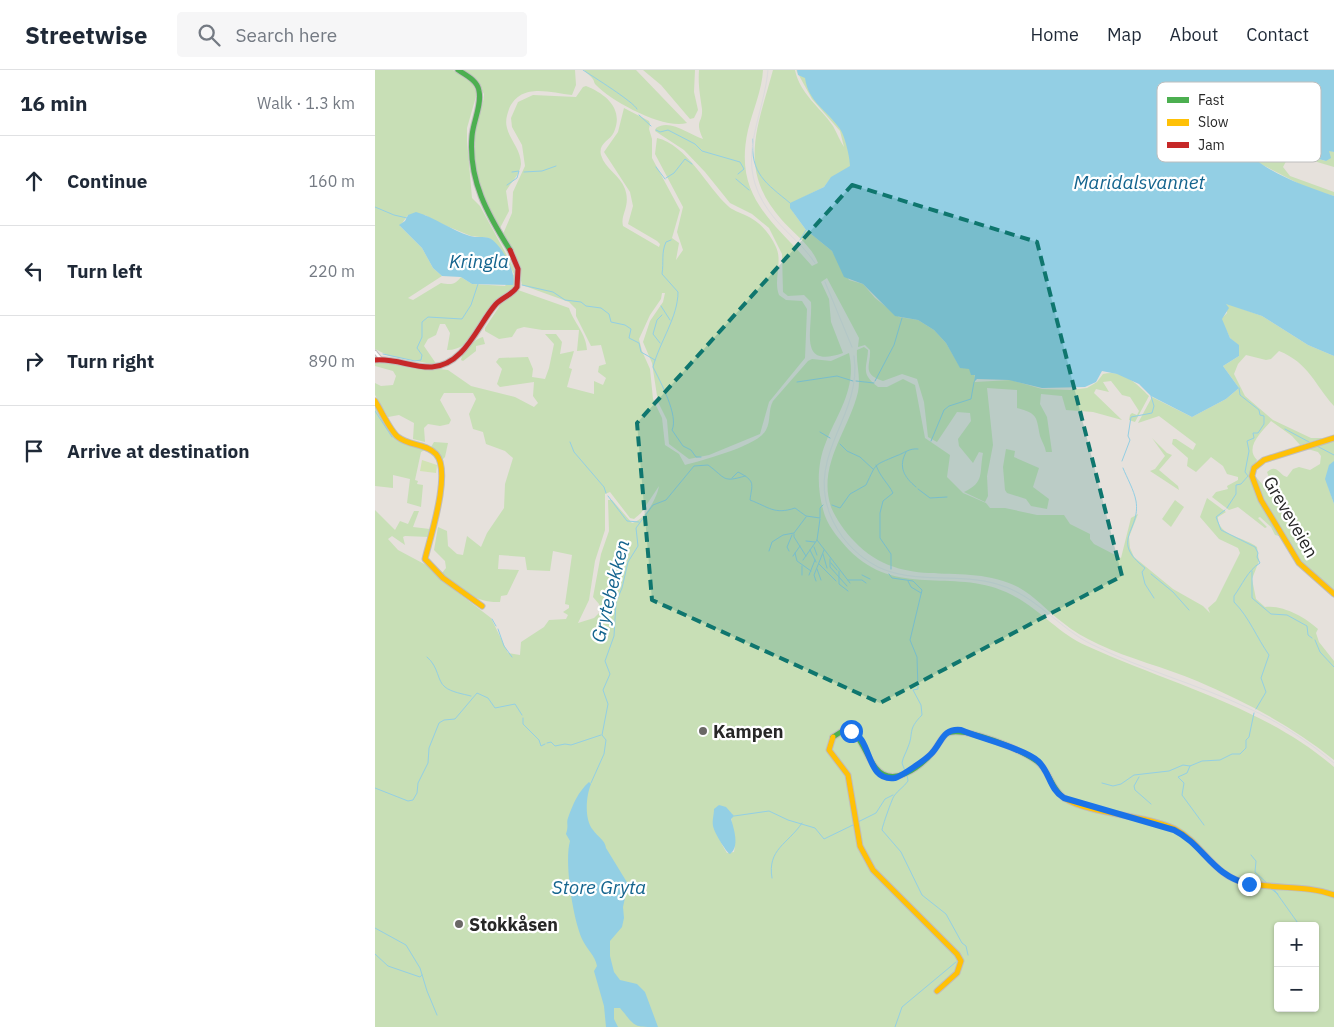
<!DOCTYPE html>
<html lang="en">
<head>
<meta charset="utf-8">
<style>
	body { margin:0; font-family:"IBM Plex Sans",sans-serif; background:#f6f6f7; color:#1f2937 }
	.controls { position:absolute; right:15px; bottom:15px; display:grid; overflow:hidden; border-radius:5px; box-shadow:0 1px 4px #0004 }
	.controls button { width:45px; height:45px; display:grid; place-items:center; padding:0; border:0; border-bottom:1px solid #e0e1e3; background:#fff; color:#1f2937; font:25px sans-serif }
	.stop { position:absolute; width:15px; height:15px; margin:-11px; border:4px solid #1a73e8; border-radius:50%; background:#fff }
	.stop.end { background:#1a73e8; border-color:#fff; box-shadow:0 1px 5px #0008 }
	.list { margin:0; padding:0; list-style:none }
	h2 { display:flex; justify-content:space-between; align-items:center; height:65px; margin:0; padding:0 20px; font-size:21px }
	h2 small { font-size:16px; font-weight:400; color:#747a83 }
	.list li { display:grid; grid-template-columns:32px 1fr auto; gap:15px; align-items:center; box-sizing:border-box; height:90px; padding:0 20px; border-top:1px solid #e0e1e3 }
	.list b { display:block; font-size:19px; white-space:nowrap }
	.list em { font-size:16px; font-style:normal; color:#747a83 }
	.icon { flex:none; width:28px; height:28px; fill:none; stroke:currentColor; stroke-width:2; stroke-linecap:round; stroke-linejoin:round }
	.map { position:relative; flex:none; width:959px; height:957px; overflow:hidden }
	header { display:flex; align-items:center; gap:30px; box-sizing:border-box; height:70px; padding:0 25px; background:#fff; border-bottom:1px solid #e0e1e3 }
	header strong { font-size:24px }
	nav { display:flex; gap:28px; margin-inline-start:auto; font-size:18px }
	.search { width:350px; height:45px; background:#f6f6f7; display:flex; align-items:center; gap:12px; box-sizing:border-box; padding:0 18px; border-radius:5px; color:#747a83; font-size:19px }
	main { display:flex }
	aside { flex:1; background:#fff }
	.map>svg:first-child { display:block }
	.green { fill:#c8dfb6; fill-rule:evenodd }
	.pitch { fill:#d2e3b4 }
	.water { fill:#93cfe4 }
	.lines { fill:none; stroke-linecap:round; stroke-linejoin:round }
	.stream { stroke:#93cfe4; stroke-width:1 }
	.street-casing { stroke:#bfbdbd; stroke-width:4.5 }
	.fast-casing { stroke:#bfbdbd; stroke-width:7 }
	.slow-casing { stroke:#bfbdbd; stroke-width:7 }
	.jam-casing { stroke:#bfbdbd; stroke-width:7 }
	.street { stroke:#fbfafa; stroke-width:2.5 }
	.fast { stroke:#4caf50; stroke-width:5 }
	.slow { stroke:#ffc107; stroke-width:5 }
	.jam { stroke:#c62828; stroke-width:5 }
	.rail { stroke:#dcdbdc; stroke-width:1 }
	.route { stroke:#1a73e8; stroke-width:6 }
	.marked { fill:#0f766e; fill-opacity:0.2; stroke:#0f766e; stroke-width:4; stroke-dasharray:10 6; stroke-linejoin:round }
	.poi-dot { fill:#6a6866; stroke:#fff; stroke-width:2 }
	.labels { text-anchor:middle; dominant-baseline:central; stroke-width:4.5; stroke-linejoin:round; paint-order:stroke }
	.street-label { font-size:18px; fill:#272727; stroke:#fff }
	.poi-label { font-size:18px; font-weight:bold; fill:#272727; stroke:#fff; text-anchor:start }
	.water-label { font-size:19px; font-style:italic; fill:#14648e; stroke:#fff }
	.key { fill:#fff; stroke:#bebebe; stroke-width:1 }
	.key-label { font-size:14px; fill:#272727 }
</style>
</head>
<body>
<header>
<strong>Streetwise</strong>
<div class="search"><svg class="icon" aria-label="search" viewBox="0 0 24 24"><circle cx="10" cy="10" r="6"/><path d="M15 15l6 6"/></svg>Search here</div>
<nav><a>Home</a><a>Map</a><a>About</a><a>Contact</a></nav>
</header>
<main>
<aside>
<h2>16 min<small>Walk · 1.3 km</small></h2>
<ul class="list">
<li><svg class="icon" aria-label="ahead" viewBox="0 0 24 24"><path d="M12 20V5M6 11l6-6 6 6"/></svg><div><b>Continue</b></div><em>160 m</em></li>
<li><svg class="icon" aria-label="left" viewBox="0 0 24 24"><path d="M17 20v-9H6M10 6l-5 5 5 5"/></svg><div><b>Turn left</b></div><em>220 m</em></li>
<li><svg class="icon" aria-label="right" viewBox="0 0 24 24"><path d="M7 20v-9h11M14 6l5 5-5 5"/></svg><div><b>Turn right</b></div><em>890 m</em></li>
<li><svg class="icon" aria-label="arrive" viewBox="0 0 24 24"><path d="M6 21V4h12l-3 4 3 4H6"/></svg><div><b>Arrive at destination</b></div></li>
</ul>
</aside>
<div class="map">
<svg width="959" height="957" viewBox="0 0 959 957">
	<rect width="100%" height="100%" fill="#e6e1dc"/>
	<!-- green -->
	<g class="green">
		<path d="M0,0H78L97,13L102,23L92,58V71L97,128L105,136L143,206C140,221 130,222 120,231C104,248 100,280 72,280L75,263L70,254H65L61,265L53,269L49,276L62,295L14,286L0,279ZM33,145H50L62,152L96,166L114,168L126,180L139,204L130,216L97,214L86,207C80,215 76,215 66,213L38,230L33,228L67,206L58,198L47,178L25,156Z"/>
		<path d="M89,0H200L201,15L197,25C175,23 146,12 134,39C132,45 130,51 132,58C135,70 146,80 146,94C145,105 136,112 131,121L134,141L125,158C105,146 96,84 100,62C101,49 109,36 109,24L102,11Z"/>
		<path d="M209,0H261L312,53C289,60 236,31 221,15C218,12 220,11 217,8C215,5 211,3 209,0Z"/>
		<path d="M268,0H320L319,22L323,40L319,48L315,49L286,15Z"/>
		<path d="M324,0H388C387,20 378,40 373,60C358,127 398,151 437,196L443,193C437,176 417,162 406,149C362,99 383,56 398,0H420C425,24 445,37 458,56C462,63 465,71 469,77L465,61L437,29L421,0C434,7 458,45 466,59C472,70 476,84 475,97L456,108L449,117L417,133L418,142L431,160L457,181L474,210L488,214L500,228L524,247L543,250L559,260L571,273L585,297H599L600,312L636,310L667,319L695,320L712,318L722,312L728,304C747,299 761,313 774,326L760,352L754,350L755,345L757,343L762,345L764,341L755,327L747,325L736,311L728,312L734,322L721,319L719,323L747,350L718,342L691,340L687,326L666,324L665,334L672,347L677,382H671C670,376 667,372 665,366C661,346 663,344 642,338V320L612,318L618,375L612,406L613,426L610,432L589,422C610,412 604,404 608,383L604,382L598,393L584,376L583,369L596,351L595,343L582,342L562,372L553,367L549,332L542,309L527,304L508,311C486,304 496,295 495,280L490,275L483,277L484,268L452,208L446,212L454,229L456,252L468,283C422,299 438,260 436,232L429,225L413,226L408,222L407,184L394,158L377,144L355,133L330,102L309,80L280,61L281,58C295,48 315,65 328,69C319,49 328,54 327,39C325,24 323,16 324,0Z"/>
		<path d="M211,16C231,24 249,39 239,62C235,71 223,73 226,85C230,99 245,105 250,119C256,137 245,144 248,156L284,177L285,174L282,171L253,154L258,136L255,122L229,82L243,62L249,38L274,51L275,54L274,59L277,69V88L305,140L297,168L304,173L301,190L308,180L302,162L308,137L280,84L282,68C311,74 333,118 353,136C357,140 364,142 370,145C385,152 394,162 401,177C408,192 398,210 404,225L411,230L427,231L432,239L430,288L394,332L385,364L334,385L314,389L294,374L292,350L283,332L277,293L268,272L275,251L288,232L290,223H287L286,229L275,245L264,269L267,281L275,299L278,329L287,348L290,375L304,384L310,395C327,390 383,376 391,360C396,351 393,340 398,331L433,291L437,289L456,291L474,283C482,318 463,342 451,372C441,396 442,422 450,446C455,459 465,470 474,480C521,528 577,498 631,522C661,535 682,563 712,576C795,614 888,636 959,697V957H0V440L20,460L25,451L33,454L39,441H44L38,457L55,459L54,467L30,466L28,467L30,475L17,466L13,469L23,480L53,496L82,522L116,548L133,583L145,585L146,572L169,557L174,550L191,549L193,545L188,542L194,538V535L190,534L197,485L178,481L175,501L152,500L150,487L124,485L123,499L144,500L132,525L126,526L125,532C102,533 88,521 71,507L67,503L71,498L70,491L59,480L63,457L72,461L73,476L82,484L88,485L92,466L106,477L112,463L129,438L130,414L138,388L130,381L111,374L108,362L98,359L94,344L101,329L98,323H69L65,330L76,350L74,354L65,356L53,354L49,358L50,372L38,369L39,353L24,345L13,347L0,325V313L6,316L18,315L21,306L18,301L0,296V292L73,300L96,316L140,327L159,337L163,333L158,326L159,312L125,317L122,314L127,299L121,292L124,288L153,287L158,299L157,307L170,309L174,298L179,274L170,264H181L187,272L185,284L199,281L194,298L197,299L192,317L219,324V311L228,315L231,308L223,302L224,296L231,294L226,275L216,276L201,246V239L194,232L147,215L141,187L128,164L137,143L138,122L150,96L147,75L137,57L136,48L143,32L158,25L201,27L208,17ZM284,416C282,428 270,450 257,453L237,430H233L234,461L226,484L218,527L224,534L225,542L219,548L203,553L214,530L220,491L230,460V424L235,422L255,448L259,449L266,443ZM344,735L357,744C354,754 362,768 359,782L352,783C343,769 337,752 344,735ZM903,856H940V938H903Z"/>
		<path d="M894,76L951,91L954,80L959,82V97L915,84L908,97L915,106L959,122V126L934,119L882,92L884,83Z"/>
		<path d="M143,220L194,238C199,253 211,263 212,280L202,281L204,260H167L149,257L142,259L137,267L124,269L110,261V258L126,234Z"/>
		<path d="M851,233L887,246L933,275L959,286V336C939,314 934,293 904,281L896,289L891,290L871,285L863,294L859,304L870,326L898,350L936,368H949L925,375L917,366L896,351C887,362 869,377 882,390L874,408L908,467L900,465L896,457L885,447L883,448L892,457L890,458L863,437L854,440L837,427L841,422L853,419L852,416L863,410V407L852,404L848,396L836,387L821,402L812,396L813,388L797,374L798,369H801L818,380L821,374L784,346L763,353L777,327L817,347L851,329L864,318L848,296L864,286L863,275L855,268L846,249L852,243Z"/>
		<path d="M108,267L110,274L101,276V281L88,291L86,290C88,281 99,269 108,267Z"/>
		<path d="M489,277L493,280C492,299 485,303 503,317H512L528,309L540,315L550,368L575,385L572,407L588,423L611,433L615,438H630L662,445H689L695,454L715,464V469L719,474L746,488L756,448L763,444L754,467L755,478L759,487L798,519L828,536L835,543L833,538L841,531L865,483L863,478L844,469L825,447L832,428L851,442L843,447C842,466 870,467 882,477L884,491L877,509L881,529L890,537C908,535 930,547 943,559L941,563L944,572L959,591V690C917,656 871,632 822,611C789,597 754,589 723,574C710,568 698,561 687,552C672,541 660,526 643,517C588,489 529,524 479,471C470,462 461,449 456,437C442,395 474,360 483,322C486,307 481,294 482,280Z"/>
		<path d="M0,333L17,364L27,371L51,379L46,382L40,410L43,411L42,414L48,415L46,437L32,433L35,409L18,405V418L0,416Z"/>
		<path d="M777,368L792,383L797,385L784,400L803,416L804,420L775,401L780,399L790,386Z"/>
		<path d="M959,369V391L953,416L959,434V522L927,496L877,407H881L888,415L892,414L895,410L892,402C902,393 904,405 912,407L918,399L924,397L935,400L945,394L946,386L943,382L929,378Z"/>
		<path d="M59,372L73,373L70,387L67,390L56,377Z"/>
		<path d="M631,379L640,381L639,387L664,398L658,417L674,429L672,439L656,436L651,429L632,423L630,420L628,397Z"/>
		<path d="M800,430L809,437L796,457L787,449Z"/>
	</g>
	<!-- pitch -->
	<path class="pitch" d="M47,390L62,395L61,403L45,401Z"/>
	<!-- water -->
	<g class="water">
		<path d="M422,0H959V82L954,81L956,88L951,91L911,80L875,75L874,78L870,79H874V82H877L876,86C900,106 930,116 959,126V286L933,275L887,246L851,234L854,238L847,249L855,268L864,275V286L848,296L864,318L851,329L817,347L776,326L764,314L742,304L727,301L721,312L710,317L667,318L634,310L602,309L599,312L600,305H596L594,299L585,298L571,273L559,260L543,250L520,246L488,214L469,207L457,181L431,160L415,138V133L449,117L456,107L475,96C475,88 470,66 465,59C453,41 433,32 430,8L423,5Z"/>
		<path d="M41,142C59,147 76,160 95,166C101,168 109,166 114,168C126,173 142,203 138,215L97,214L86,207L67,206L58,198L47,178L24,155L30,151L33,145Z"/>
		<path d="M959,391V434L950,409L954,395Z"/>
		<path d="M214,712L216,714C211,726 209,749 218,760C223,767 230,770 231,778L253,814L248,837L249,848L247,857L235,871V886L239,902L245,910L262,914L270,922L283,957C257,957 261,957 245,938H239V949L243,957H231L229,936L219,901L222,896C220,885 212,880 207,869C198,849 189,792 195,771L191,764C194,755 191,753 193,748C198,734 203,722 214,712Z"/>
		<path d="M344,735L351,737L359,746L356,749C359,759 365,777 355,784C351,782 339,762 338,756C337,750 339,745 339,739Z"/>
	</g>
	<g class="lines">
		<!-- stream -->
		<g class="stream">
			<path d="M208,0C217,6 259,32 262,39"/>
			<path d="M264,45L276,56"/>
			<path d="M281,60L285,62L293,60L320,74L327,81L365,92L369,99L363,104"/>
			<path d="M378,69C375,104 391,113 415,133"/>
			<path d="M281,97L290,109"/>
			<path d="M149,102L167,101L181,96"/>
			<path d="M291,108L299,103L310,89L317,94"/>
			<path d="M361,109L374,120"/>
			<path d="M132,115L142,108L144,101L137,102"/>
			<path d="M0,137L19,145L32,148"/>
			<path d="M296,170L291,172C286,183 289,192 287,204L303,222C303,247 285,271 278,297C285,311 304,346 297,360L308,376L316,380L321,387H326"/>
			<path d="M425,170L431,160"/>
			<path d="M422,178L423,174"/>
			<path d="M147,215L178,222L190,230L206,232L211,236L226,238L234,244L236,252L250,255L256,259L254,268L264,273L266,282L280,290"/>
			<path d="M286,236L295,250"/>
			<path d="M285,273L278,264L282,250L287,245"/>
			<path d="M8,284L40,291L46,290L47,285L42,278L47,267V252L53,247L87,249L96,235L103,214"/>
			<path d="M481,311L499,313"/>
			<path d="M500,311L519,275L527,248"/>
			<path d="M422,312L462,306L478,311"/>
			<path d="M0,341L17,367"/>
			<path d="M910,359L934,372"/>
			<path d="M445,362L455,368"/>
			<path d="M556,371L569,340L574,336L596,329L599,312"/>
			<path d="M195,372L199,382L229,417L231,423"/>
			<path d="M465,374L472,381L485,387L498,399"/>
			<path d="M940,375L959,385"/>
			<path d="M531,382C523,397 529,407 541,417"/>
			<path d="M747,391L755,370L753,366L756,347L777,343L779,336L776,326"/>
			<path d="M501,395C505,407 513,413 518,423L508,431L505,443V468L516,484V499"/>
			<path d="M748,398C752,408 759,420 761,431C766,461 734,470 770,498L767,502L770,514L779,528"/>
			<path d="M357,408L363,402C381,411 377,414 375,430C394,437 399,445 420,438L431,446L445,448V438L448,435"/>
			<path d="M543,419L555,428L572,427"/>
			<path d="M233,426L252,451L264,452"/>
			<path d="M457,435L465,438L475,424L491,415C502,392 498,396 521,386C530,383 534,378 543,379"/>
			<path d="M852,438L861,424V415L866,414L873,406L870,402L874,381L872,371L879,368L878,363H883L889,354V346L885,345L884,340L865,325L864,318"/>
			<path d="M850,440L841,447L846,460L880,477L883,483L882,487L885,493C873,500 867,515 859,526V532C874,547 882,568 894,585L886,608L891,622L881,639"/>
			<path d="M419,464V467L431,486"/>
			<path d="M442,470L475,513"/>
			<path d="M431,471L440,472"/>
			<path d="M439,477L442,485"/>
			<path d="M435,480L441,492"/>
			<path d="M394,481L397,472L408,465L419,463L431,447"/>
			<path d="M414,481L412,477L417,465"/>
			<path d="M420,483L422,491L436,501"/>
			<path d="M448,484L452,498"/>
			<path d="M418,486L425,476"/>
			<path d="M455,489V497L472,516"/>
			<path d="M428,490L442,470L445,449"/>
			<path d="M456,493L462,500"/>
			<path d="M444,494L461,511"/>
			<path d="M442,499L446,510"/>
			<path d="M464,501V514L473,521"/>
			<path d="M877,501V528L896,544L912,545L932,556L933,565L937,568"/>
			<path d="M514,504L517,508L538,511L547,520L535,570L542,587L543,619L538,620L546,635L547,645C532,660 539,663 533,677C531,683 528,687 527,693L530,701"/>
			<path d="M776,504L798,522L814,540"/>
			<path d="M427,505V496"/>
			<path d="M434,505L440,490"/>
			<path d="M487,505L495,509"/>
			<path d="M473,510H487L491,513"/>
			<path d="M441,511L439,505L449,480"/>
			<path d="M533,511L536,517L546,523"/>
			<path d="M117,549L121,556"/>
			<path d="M123,559L129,576L137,587"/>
			<path d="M940,570L945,582L959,597"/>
			<path d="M52,587C64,597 62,611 70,617C76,622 88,624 96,626"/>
			<path d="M148,648V654L164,670L166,676L170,674"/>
			<path d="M172,673L176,672L180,676L190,674L196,675L226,665"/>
			<path d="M815,696L812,703L803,707L809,713L807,725L829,755"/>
			<path d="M532,704L533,711C529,717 523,720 519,726C517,729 507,757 507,760L526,782L547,825L571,844L587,873L591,876L593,885"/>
			<path d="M764,707L759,716L760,720L776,734"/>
			<path d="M216,713L229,684L231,670L227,665L233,634L228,620L235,604L230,591L239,566L241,532L247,518L253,492L263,476L261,458L278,435L291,430L319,396L333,395C351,408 347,413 370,406"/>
			<path d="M727,713L738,716L746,714L759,705L794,701L808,695L815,696L827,691L845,690L857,684H865L871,678V670L874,667L879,643"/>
			<path d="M0,718L33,731L38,730L42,723L43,713L53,693L54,678L64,653L69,650L80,649L102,623L113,628L120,638L140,634L147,645"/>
			<path d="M359,746L394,741L413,750L440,758L449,769L480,754"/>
			<path d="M483,752L501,743L510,729L518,725"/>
			<path d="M876,785L881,791L880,802L893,814"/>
			<path d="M397,808C392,779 413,774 427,753"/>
			<path d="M851,808L877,816"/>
			<path d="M884,817L895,818L903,824"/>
			<path d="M898,818L925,856"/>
			<path d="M0,858L31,875L45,898L52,921L62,945"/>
			<path d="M0,884L13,896L45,907L47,905"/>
			<path d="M520,957L527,937L581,892"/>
		</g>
		<defs>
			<path id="street" d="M0,282L6,289"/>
			<g id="fast">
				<path d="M83,0C91,5 103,11 104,21C107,35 98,52 97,66C93,110 113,145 135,180"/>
				<path d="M458,667L469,660L478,661C488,672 491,686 501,698C517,718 544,698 557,683C562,677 565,670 571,664C586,654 652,681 665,694C675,704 677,719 689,728"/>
			</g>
			<g id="slow">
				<path d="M0,331C6,340 15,361 23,367C34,376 50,373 61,384C77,401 55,468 50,489L68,508L107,536"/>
				<path d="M959,368L889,390L879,398L877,406L886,430L924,493L959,524"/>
				<path d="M458,667L454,680L473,705L485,776L498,800L582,884L586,891L582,903L562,921"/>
				<path d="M689,728C717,745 767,744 800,759C827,773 837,804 868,812C898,820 929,814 959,825"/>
			</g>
			<path id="jam" d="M0,290C20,288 38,298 57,297C90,295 103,254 121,234C128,227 137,225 142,217L143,199L135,180"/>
		</defs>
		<!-- street casing -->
		<use href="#street" class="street-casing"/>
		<!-- fast casing -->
		<use href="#fast" class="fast-casing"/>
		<!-- slow casing -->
		<use href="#slow" class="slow-casing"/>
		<!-- jam casing -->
		<use href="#jam" class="jam-casing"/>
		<!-- street -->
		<use href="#street" class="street"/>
		<!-- fast -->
		<use href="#fast" class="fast"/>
		<!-- slow -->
		<use href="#slow" class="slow"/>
		<!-- jam -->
		<use href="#jam" class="jam"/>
		<!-- rail -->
		<g class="rail">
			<path d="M393,0C388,52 358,91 394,141C407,160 427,173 440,193"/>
			<path d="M450,212L477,277"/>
			<path d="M479,286C488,344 433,382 454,442C463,466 480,485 503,497C541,515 586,502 625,515C661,526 684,558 716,574C767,600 822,614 873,638C904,652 933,671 959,693"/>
		</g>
	</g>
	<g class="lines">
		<!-- route -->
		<path class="route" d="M476,661C498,669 490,712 520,708C527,706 551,689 556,684C567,673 567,658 586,660C607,669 647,678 663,691C675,702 674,719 689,728L799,760C829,775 837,806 874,814"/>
	</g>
	<!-- marked area -->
	<path class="marked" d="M477,115L662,172L747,506L505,633L277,530L262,353Z"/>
	<!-- markers -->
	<g class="poi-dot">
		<circle cx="328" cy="661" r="5"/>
		<circle cx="84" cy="854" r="5"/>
	</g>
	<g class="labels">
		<!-- street labels -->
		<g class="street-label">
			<text transform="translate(916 447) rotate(60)">Greveveien</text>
		</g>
		<!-- poi labels -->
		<g class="poi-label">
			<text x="338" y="661">Kampen</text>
			<text x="94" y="854">Stokkåsen</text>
		</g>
		<!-- water labels -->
		<g class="water-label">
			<text x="764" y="112">Maridalsvannet</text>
			<text x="104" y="191">Kringla</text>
			<text transform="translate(235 521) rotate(-76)">Grytebekken</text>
			<text x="224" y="817">Store Gryta</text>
		</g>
	</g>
	<!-- legend -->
	<rect x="782" y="12" width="164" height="80" rx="8" class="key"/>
	<rect x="792" y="27" width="22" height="6" fill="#4caf50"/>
	<rect x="792" y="49" width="22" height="7" fill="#ffc107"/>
	<rect x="792" y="72" width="22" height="6" fill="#c62828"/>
	<g class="key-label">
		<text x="823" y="35">Fast</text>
		<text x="823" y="57">Slow</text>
		<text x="823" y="80">Jam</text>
	</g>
</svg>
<div class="controls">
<button>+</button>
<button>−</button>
</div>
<div class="stop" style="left:476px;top:661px"></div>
<div class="stop end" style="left:874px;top:814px"></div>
</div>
</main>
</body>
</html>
